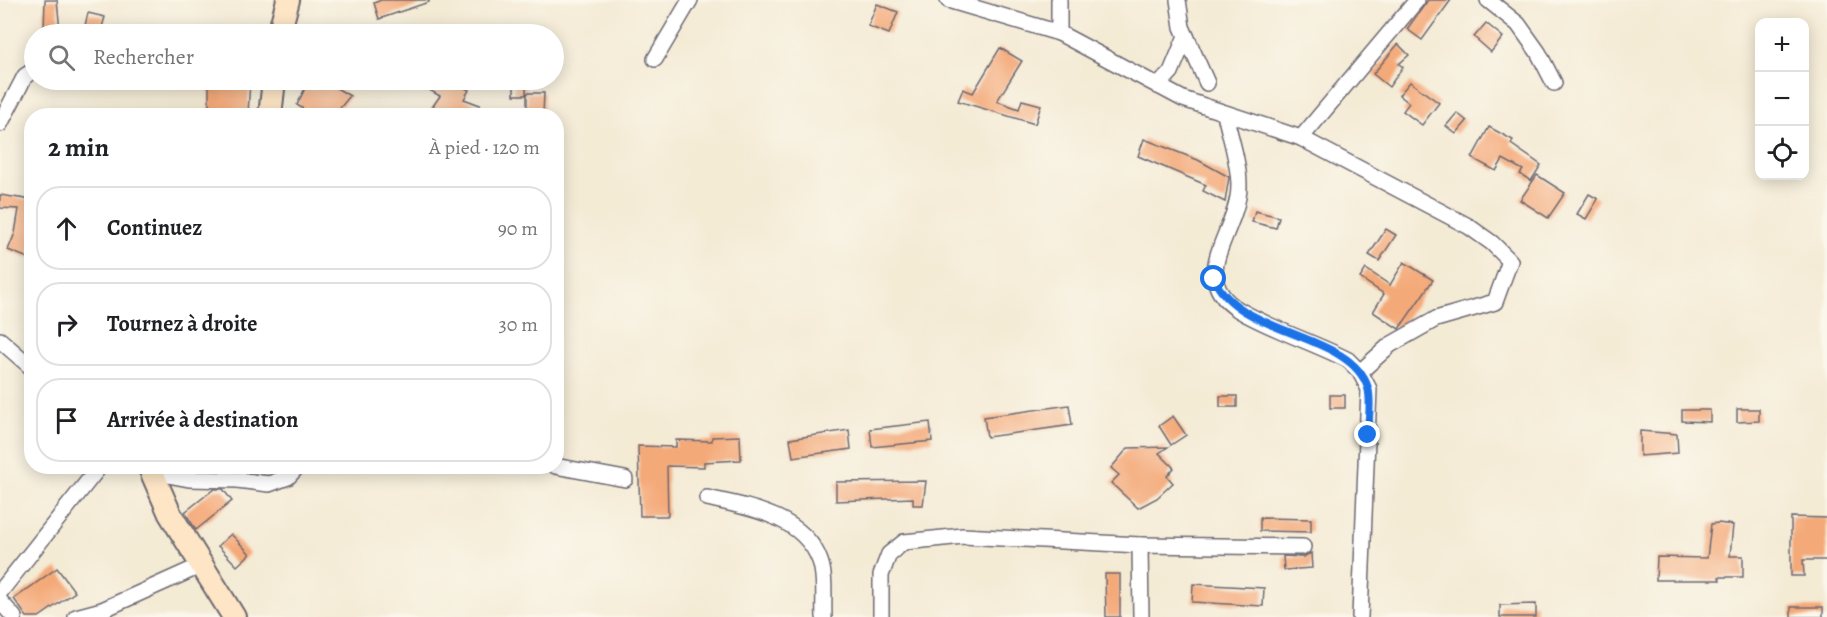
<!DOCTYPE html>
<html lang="fr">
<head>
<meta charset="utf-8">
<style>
	body { margin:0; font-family:Alegreya,serif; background:#f2f2f2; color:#202124 }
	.controls { position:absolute; right:18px; top:18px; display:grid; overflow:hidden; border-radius:12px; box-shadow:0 3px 15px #0003 }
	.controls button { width:54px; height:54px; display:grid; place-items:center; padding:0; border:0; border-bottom:2px solid #e0e0e0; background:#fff; color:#202124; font:30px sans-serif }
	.stop { position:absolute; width:18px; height:18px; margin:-14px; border:4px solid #1a73e8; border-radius:50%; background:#fff }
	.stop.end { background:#1a73e8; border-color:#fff; box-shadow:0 2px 6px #0008 }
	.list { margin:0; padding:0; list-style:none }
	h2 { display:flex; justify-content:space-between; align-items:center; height:78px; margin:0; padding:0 24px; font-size:26px }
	h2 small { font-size:20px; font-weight:400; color:#757577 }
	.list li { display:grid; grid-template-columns:39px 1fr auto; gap:18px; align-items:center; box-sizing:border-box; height:84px; margin:0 12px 12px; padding:0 12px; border:2px solid #e0e0e0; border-radius:24px }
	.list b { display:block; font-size:22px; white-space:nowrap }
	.list em { font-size:20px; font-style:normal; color:#757577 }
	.icon { flex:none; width:33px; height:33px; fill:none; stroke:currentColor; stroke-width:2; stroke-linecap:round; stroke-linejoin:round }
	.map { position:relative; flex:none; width:1827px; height:617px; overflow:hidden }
	.search { position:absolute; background:#fff; box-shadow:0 3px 15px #0003; left:24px; top:24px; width:540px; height:66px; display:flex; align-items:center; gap:15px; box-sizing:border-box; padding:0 21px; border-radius:33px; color:#757577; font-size:22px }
	.panel { position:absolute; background:#fff; box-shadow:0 3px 15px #0003; left:24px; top:108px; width:540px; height:366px; border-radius:24px }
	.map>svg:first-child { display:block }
	.building { fill:#f4a978 }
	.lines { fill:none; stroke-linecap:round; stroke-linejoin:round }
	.street-casing { stroke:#6c6871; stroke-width:18 }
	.secondary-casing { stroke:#6c6871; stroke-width:26 }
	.street { stroke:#fff; stroke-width:15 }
	.secondary { stroke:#fde5c5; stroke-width:22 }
	.route { stroke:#1a73e8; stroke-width:8 }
</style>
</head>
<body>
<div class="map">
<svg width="1827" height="617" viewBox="0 0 1827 617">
	<rect width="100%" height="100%" fill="#fbf7ec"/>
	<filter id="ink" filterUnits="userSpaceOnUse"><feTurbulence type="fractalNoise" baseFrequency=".0167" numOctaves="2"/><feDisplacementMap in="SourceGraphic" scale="12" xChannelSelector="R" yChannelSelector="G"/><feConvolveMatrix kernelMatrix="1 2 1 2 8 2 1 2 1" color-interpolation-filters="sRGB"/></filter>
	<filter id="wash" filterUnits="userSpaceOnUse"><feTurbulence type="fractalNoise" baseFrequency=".008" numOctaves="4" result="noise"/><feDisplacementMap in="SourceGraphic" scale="24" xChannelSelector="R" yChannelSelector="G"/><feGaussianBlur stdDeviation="1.35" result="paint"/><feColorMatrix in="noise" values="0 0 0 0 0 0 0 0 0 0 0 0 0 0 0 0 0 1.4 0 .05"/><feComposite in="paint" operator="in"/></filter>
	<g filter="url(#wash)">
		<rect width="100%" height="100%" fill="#f4ebd5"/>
		<g id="blocks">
			<!-- building -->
			<g class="building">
				<path d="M45,0H57L60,31L44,30Z"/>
				<path d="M381,0H429V2L379,19L374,3Z"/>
				<path d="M1428,0H1451L1422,40L1407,29Z"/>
				<path d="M877,4L898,12L889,34L868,26Z"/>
				<path d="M88,13L105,17L100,34H83Z"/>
				<path d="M1486,23L1503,37L1491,52L1474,37Z"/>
				<path d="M1398,44L1409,55L1399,64L1403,67L1389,87L1373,74Z"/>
				<path d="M1000,48L1022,61L997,101L1019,109L1022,100L1041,105L1035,124L958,101L963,89L973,93Z"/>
				<path d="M232,80L250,81L248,114H209V84H232Z"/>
				<path d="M309,80H323L350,96L335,114L327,110L322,116H314L297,105Z"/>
				<path d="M412,80H464L459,85L469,90L464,99L480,105L476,116H426L440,96Z"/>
				<rect x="514" y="80" width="12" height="15"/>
				<path d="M1410,82L1439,103L1422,125L1403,111L1409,103L1399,95Z"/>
				<path d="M527,93H544L543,116H527Z"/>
				<path d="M1457,113L1467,121L1456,134L1446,126Z"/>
				<path d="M1489,127L1513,140L1511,144L1541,165L1531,181L1520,174L1523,170L1503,159L1496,171L1472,158Z"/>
				<path d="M1144,139L1198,160L1229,177L1225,202L1203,191L1206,185L1138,156Z"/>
				<path d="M1537,175L1565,193L1548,218L1520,200Z"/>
				<path d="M1589,194L1598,199L1586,219L1577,214Z"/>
				<path d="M0,195L32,200V249L28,258L8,250L15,233L19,209L0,208Z"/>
				<path d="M1255,211L1279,217L1276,228L1252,222Z"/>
				<path d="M1386,229L1396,235L1379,261L1369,255Z"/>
				<path d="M1404,262L1433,280L1399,329L1373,312L1384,294L1360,278L1366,269L1390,285Z"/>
				<rect x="1330" y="395" width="15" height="13"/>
				<rect x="1220" y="396" width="17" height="11"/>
				<path d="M1069,405L1072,425L987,437L984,417Z"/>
				<path d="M1737,409H1759V421L1737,422Z"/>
				<path d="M1682,410H1710V422L1682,421Z"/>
				<path d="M1173,416L1186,435L1171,445L1159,426Z"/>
				<path d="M930,422L932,441L872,447L870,429Z"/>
				<path d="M849,430L851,449L793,457L790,439Z"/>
				<path d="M1640,431L1677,434L1678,453L1640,456Z"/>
				<path d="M740,436L741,460L704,462V467L667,466L668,516H640L638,446L676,447V440L712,441V437Z"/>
				<path d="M1168,447L1159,453L1174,468L1167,476L1173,483L1157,498L1138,508L1111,483L1119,475L1111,468L1128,448Z"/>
				<path d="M926,481L923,505H913V498L836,501V482Z"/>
				<path d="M214,489H223L232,501L196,530L185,512Z"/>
				<path d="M1791,517L1827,518V560H1803L1804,576H1791Z"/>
				<path d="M1260,518L1311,519V532L1260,531Z"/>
				<path d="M1718,523L1733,525L1730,556H1743V577H1719L1720,580H1656L1657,557L1707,558L1711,524Z"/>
				<path d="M231,534L250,554L237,566L218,546Z"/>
				<path d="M1311,553L1312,568L1284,570L1283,556L1303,557Z"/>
				<path d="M57,568L75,592L39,617H27L14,599Z"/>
				<path d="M1105,574H1120V617H1106Z"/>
				<path d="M1193,584L1264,588L1263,606L1192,602Z"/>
				<path d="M1536,604V617H1500V605Z"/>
				<rect x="1791" y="607" width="32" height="10"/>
			</g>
		</g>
	</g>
	<g filter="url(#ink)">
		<use href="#blocks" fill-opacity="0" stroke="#6c6871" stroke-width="1.5"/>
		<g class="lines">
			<defs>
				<g id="street">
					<path d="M948,0L1059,33L1183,99L1301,138L1468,226L1492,243L1510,261L1495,302L1436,319L1390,345L1360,372"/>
					<path d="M1059,0V33"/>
					<path d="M1178,0L1182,27L1207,83"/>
					<path d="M1488,0L1518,24L1538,52L1554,83"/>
					<path d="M655,59L690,0"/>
					<path d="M1158,86L1171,72L1186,36"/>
					<path d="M1225,114C1230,137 1239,162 1239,186C1239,231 1185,277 1239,310C1273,330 1313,342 1348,360L1360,372L1369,389L1360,617"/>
					<path d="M0,124L25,76L34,70"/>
					<path d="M1301,138L1417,0"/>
					<path d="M0,340L32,368"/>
					<path d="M555,466L625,479"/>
					<path d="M152,472L189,479L237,480L269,484L288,477L298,466"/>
					<path d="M707,498C748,507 804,516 820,561C826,577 823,600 824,617"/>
					<path d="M0,592L100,466"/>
					<path d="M0,601L14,617"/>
					<path d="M76,617L102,610L202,565"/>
					<path d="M881,617V575L889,554L904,542L963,536L1140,545"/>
					<path d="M1141,617L1140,545L1303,547"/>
				</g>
				<g id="secondary">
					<path d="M279,34L288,0"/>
					<path d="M270,116L274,80"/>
					<path d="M149,466L170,514L234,617"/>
				</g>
			</defs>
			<!-- street casing -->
			<use href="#street" class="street-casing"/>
			<!-- secondary casing -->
			<use href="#secondary" class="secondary-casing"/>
			<!-- street -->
			<use href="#street" class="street"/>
			<!-- secondary -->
			<use href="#secondary" class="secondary"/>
		</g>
	</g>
	<g class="lines" filter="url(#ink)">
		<!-- route -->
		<path class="route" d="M1214,279C1241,337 1351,332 1368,388C1372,402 1368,421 1368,435"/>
	</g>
</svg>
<div class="controls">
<button>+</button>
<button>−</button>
<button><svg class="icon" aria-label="locate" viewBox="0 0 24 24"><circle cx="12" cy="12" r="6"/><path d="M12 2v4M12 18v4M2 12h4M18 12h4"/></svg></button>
</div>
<div class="stop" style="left:1214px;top:279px"></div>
<div class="stop end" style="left:1368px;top:435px"></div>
<div class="search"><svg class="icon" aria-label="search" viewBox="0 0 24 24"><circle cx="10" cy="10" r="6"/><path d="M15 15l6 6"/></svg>Rechercher</div>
<section class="panel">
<h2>2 min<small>À pied · 120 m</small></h2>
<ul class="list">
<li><svg class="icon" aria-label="ahead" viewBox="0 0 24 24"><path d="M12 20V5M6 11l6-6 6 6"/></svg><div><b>Continuez</b></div><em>90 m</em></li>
<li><svg class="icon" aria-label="right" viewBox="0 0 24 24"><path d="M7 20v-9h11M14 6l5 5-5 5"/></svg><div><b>Tournez à droite</b></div><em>30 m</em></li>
<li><svg class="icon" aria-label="arrive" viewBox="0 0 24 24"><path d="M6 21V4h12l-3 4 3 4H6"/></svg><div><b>Arrivée à destination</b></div></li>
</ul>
</section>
</div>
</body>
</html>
